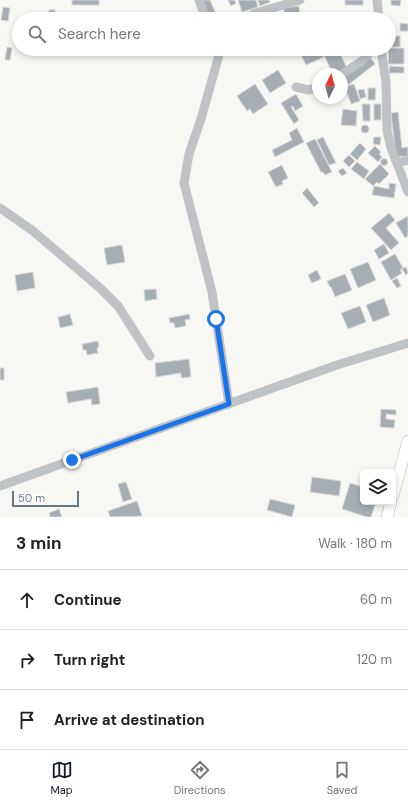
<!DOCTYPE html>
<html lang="en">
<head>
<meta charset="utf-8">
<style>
	body { margin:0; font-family:"DM Sans",sans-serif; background:#f6f6f6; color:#202124 }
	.controls { position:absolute; right:12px; bottom:12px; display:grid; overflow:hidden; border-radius:6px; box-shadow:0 2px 6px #0003 }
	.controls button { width:36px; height:36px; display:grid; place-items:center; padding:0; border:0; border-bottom:1px solid #e0e0e0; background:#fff; color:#202124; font:20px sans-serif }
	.compass { position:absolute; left:312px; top:68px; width:36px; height:36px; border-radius:50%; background:#fff; box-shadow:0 2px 6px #0003; rotate:6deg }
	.scale { position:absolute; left:12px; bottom:10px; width:67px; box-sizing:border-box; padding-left:4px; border:2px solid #697983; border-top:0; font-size:11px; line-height:14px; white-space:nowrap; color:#697983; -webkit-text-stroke:3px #fff; paint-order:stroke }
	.stop { position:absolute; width:12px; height:12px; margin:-9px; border:3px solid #1a73e8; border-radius:50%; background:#fff }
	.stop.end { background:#1a73e8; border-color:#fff; box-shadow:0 1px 4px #0008 }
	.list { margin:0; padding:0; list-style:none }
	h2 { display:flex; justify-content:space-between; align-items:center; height:52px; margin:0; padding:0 16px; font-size:17px }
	h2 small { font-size:13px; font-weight:400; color:#757577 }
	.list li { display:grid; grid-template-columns:26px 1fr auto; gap:12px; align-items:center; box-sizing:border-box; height:60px; padding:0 16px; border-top:1px solid #e0e0e0 }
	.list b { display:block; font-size:15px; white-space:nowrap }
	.list em { font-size:13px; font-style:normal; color:#757577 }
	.icon { flex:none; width:22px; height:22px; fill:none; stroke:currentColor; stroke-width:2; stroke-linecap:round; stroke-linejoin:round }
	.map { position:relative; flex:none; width:408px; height:517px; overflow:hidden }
	.search { position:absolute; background:#fff; box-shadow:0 2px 6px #0003; left:12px; right:12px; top:12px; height:44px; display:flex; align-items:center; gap:10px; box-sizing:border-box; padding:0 14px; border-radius:22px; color:#757577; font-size:15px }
	.sheet { height:232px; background:#fff }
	nav { display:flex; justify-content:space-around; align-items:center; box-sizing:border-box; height:56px; border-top:1px solid #e0e0e0; background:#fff; font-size:11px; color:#757577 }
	nav a { display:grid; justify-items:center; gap:2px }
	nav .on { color:#111827 }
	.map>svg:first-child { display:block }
	.building { fill:#a7aeb3; stroke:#d9d8d7 }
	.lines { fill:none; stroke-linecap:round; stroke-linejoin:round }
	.major-casing { stroke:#b2b7ba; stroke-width:12 }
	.minor { stroke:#bfc3c6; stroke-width:9 }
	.major { stroke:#fff; stroke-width:11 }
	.route { stroke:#1a73e8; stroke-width:5 }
</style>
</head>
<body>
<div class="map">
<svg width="408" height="517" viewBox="0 0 408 517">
	<rect width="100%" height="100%" fill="#f7f7f4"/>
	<!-- building -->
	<g class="building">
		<rect x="72" y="0" width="27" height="5"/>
		<path d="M200,0H210L218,19H209Z"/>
		<path d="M228,0H234L236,3L231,6Z"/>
		<path d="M238,0H256L258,7L242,12Z"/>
		<path d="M258,0H269L270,2L260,6Z"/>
		<rect x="345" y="0" width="18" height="5"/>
		<path d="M391,0H401L400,6L391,5Z"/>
		<path d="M299,6L300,19H293L292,13L284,14V8Z"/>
		<path d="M3,7L10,8L8,21L1,20Z"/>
		<path d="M49,10H55L54,19H48Z"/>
		<path d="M400,23L408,24V31H400Z"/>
		<rect x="389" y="36" width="11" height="11"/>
		<path d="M7,47L12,48L10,60H5Z"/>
		<path d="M389,48H404V64H388Z"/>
		<path d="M267,49H287V52L268,56Z"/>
		<path d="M298,49H320L324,57L306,65Z"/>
		<path d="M321,49H338L347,68L333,74Z"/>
		<path d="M370,57L375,64L348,85L342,78Z"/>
		<path d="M390,66L404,67V73H389Z"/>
		<path d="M278,70L286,83L270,93L262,80Z"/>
		<path d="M255,84L268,104L253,114L250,109L247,111L237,96Z"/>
		<path d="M354,84L360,101L351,104L345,87Z"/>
		<path d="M368,88H376L375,100H368Z"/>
		<path d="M364,89L366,97L360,99L358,90Z"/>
		<path d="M296,94L303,106L295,111L293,106L291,107L299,120L294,124L281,103Z"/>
		<path d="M362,104H370V121H363Z"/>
		<rect x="374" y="104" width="7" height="16"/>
		<path d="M343,109L357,111L356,126L341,125Z"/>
		<path d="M398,112L402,148L408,147V156L396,157L391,113Z"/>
		<circle cx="365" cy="129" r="4"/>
		<path d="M297,128L304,142L275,157L272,150L292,140L289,133Z"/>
		<path d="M323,137L336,163L329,165L317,140Z"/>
		<path d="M374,137H381L380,145L373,144Z"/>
		<path d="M315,139L332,172L325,175L323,172H321L306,143Z"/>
		<path d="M360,143L366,149L357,160L350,154Z"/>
		<path d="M375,146L381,152L379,154L382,157L378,162L368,153Z"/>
		<path d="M349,155L355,161L349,167L343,161Z"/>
		<circle cx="384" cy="162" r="3.5"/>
		<path d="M357,162L369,171L364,179L351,169Z"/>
		<path d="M380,164L389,174L379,184L377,182L373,186L365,179Z"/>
		<path d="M282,165L288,178L282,181L283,184L276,187L268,172Z"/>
		<path d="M343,168L347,173L342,176L338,171Z"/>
		<path d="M389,183L396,184L394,198L372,195L374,186L389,189Z"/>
		<path d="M307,188L319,203L314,207L302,193Z"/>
		<path d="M389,213L395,220L386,228L399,243L391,250L371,228Z"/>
		<path d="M408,216V236L405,238L396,223Z"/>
		<path d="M384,244L389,253L379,259L374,250Z"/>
		<path d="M122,245L125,262L107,265L104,248Z"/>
		<path d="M395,254L403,268L400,270L402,273L391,280L381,262Z"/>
		<path d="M368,262L376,280L358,288L350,269Z"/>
		<path d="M406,267L408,273L406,275L402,269Z"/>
		<path d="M317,270L321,279L312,283L308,275Z"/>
		<path d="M33,272L35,288L17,291L15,275Z"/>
		<path d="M345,274L352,290L335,297L331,287H330L327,281Z"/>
		<path d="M397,278L401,286L397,288L392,281Z"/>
		<path d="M156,289L157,299L145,301L144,290Z"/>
		<path d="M384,298L390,315L373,322L366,305Z"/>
		<path d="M360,306L366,322L348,329L341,313Z"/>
		<path d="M70,314L73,325L60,328L58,317Z"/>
		<path d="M189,314L190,319L185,320L186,326L175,328L174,323H170L169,318Z"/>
		<path d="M98,341L99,347L97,348L98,353L87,355L86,350H83L82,344Z"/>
		<path d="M189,359L191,377L181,378V373L156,377L155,363Z"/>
		<rect x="0" y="368" width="4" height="12"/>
		<path d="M98,387L100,404L92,405L91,399L68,403L66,392Z"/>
		<path d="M381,409L396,410V415L386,414V419L395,420L394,428L380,427Z"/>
		<path d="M312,477L341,481L339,496L310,492Z"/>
		<path d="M126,482L132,499L123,502L118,484Z"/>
		<path d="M350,483L363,487V502H376L371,517H367L342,509Z"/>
		<path d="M270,499L295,505L292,517L267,510Z"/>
		<path d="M137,501L142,516L110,517L108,511Z"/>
		<path d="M59,509L62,517H50L49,513Z"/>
	</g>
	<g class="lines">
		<defs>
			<g id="major">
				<path d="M393,495L408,441"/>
				<path d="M387,517L391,502"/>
			</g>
		</defs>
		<!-- major casing -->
		<use href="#major" class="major-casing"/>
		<!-- minor -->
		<g class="minor">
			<path d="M199,0L206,19"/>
			<path d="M377,0L379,19"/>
			<path d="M253,14L300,0"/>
			<path d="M218,49L219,55L201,119L189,154L184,183L212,292L229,404"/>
			<path d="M381,49L386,82L387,130L391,148L408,192"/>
			<path d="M342,74L362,61L373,49"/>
			<path d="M296,87L309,90L318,87"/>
			<path d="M397,163L408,160"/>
			<path d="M0,208L33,231L100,288L118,306L150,356"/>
			<path d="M0,486L337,365L408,343"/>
		</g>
		<!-- major -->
		<use href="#major" class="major"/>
	</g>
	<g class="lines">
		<!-- route -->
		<path class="route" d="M72,460L229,404L216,319"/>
	</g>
</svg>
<div class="controls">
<button><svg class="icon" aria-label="layers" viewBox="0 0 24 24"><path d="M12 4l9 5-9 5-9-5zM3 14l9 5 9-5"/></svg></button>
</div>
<svg class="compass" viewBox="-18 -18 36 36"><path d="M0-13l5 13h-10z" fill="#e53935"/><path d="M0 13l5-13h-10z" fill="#757577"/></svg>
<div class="scale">50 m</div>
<div class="stop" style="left:216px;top:319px"></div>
<div class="stop end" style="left:72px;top:460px"></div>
<div class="search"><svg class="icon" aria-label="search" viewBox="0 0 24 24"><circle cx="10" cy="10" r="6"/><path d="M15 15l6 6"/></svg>Search here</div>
</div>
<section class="sheet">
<h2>3 min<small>Walk · 180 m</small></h2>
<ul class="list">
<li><svg class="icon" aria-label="ahead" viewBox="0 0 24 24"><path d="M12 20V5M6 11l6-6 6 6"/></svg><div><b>Continue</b></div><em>60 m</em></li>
<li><svg class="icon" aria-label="right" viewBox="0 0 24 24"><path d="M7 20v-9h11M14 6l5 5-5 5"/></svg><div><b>Turn right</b></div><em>120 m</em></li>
<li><svg class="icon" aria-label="arrive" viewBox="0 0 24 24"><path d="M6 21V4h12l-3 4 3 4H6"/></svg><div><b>Arrive at destination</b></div></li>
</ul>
</section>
<nav>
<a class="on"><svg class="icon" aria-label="map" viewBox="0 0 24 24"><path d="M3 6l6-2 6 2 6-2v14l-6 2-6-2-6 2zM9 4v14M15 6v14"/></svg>Map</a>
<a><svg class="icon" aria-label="directions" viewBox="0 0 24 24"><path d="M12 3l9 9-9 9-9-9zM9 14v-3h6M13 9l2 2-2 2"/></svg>Directions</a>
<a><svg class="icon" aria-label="saved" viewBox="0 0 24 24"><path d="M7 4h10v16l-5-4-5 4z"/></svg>Saved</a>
</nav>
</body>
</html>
